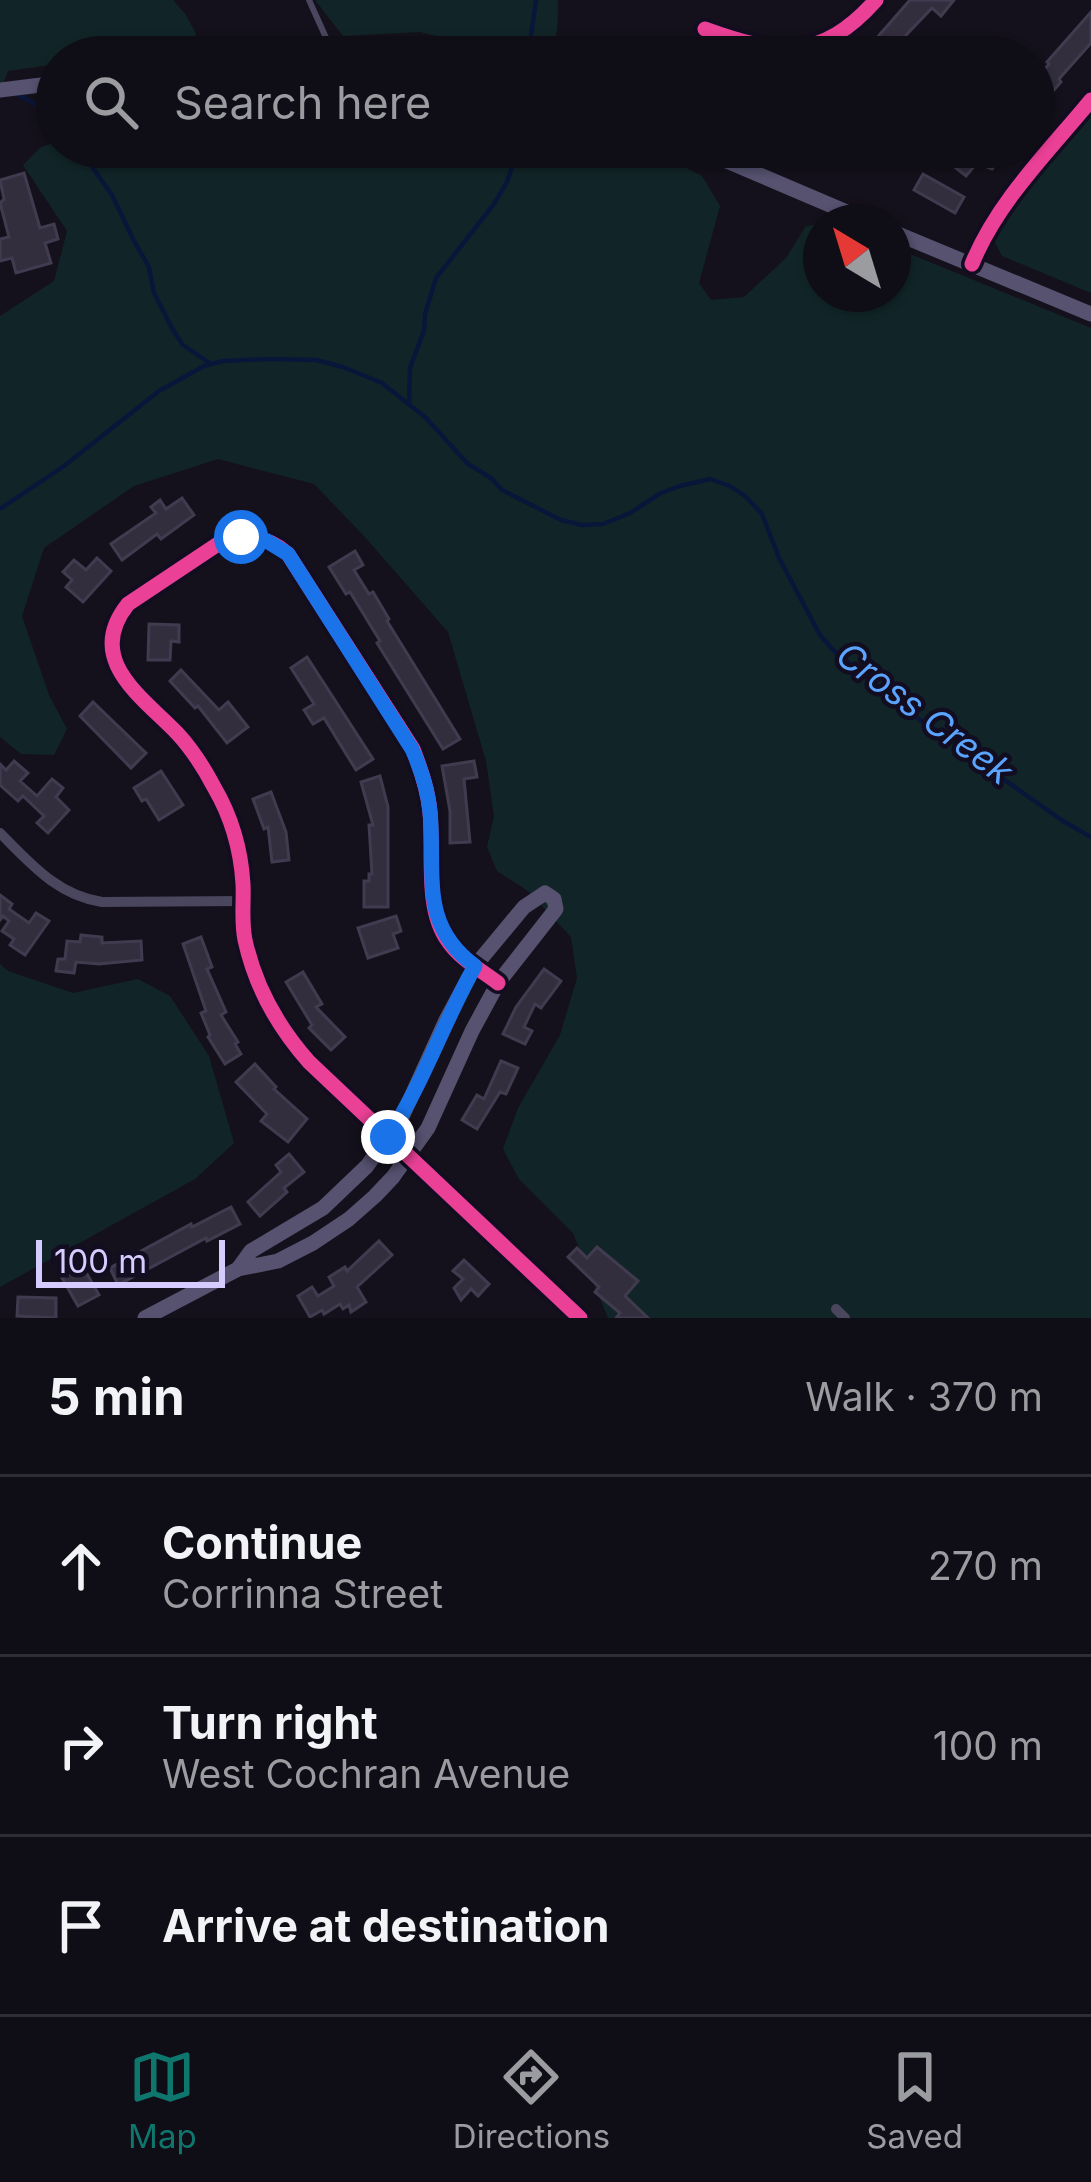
<!DOCTYPE html>
<html lang="en">
<head>
<meta charset="utf-8">
<style>
	body { margin:0; font-family:Inter,sans-serif; background:#1d1b22; color:#f1f3f6 }
	.compass { position:absolute; left:803px; top:204px; width:108px; height:108px; border-radius:50%; background:#0f0d15; box-shadow:0 3px 9px #0004; rotate:322deg }
	.scale { position:absolute; left:36px; bottom:30px; width:189px; box-sizing:border-box; padding-left:12px; border:6px solid #d6ccff; border-top:0; font-size:33px; line-height:42px; white-space:nowrap; color:#d6ccff; -webkit-text-stroke:9px #120d20; paint-order:stroke }
	.stop { position:absolute; width:36px; height:36px; margin:-27px; border:9px solid #1a73e8; border-radius:50%; background:#fff }
	.stop.end { background:#1a73e8; border-color:#fff; box-shadow:0 3px 12px #0008 }
	.list { margin:0; padding:0; list-style:none }
	h2 { display:flex; justify-content:space-between; align-items:center; height:156px; margin:0; padding:0 48px; font-size:51px }
	h2 small { font-size:39px; font-weight:400; color:#9b9ca0 }
	.list li { display:grid; grid-template-columns:78px 1fr auto; gap:36px; align-items:center; box-sizing:border-box; height:180px; padding:0 48px; border-top:3px solid #2f2d34 }
	.list b { display:block; font-size:45px; white-space:nowrap }
	.list p { margin:0; font-size:39px; white-space:nowrap; color:#9b9ca0 }
	.list em { font-size:39px; font-style:normal; color:#9b9ca0 }
	.icon { flex:none; width:66px; height:66px; fill:none; stroke:currentColor; stroke-width:2; stroke-linecap:round; stroke-linejoin:round }
	.map { position:relative; flex:none; width:1091px; height:1318px; overflow:hidden }
	.search { position:absolute; background:#0f0d15; box-shadow:0 3px 9px #0004; left:36px; right:36px; top:36px; height:132px; display:flex; align-items:center; gap:30px; box-sizing:border-box; padding:0 42px; border-radius:66px; color:#9b9ca0; font-size:45px }
	.sheet { height:696px; background:#0f0d15 }
	nav { display:flex; justify-content:space-around; align-items:center; box-sizing:border-box; height:168px; border-top:3px solid #2f2d34; background:#0f0d15; font-size:33px; color:#9b9ca0 }
	nav a { display:grid; justify-items:center; gap:6px }
	nav .on { color:#0f766e }
	.map>svg:first-child { display:block }
	.green { fill:#112528 }
	.lines { fill:none; stroke-linecap:round; stroke-linejoin:round }
	.stream { stroke:#0a1639; stroke-width:4.5 }
	.building { fill:#322e3e; stroke:#413b50; stroke-width:3 }
	.lane { stroke:#49465d; stroke-width:6 }
	.street { stroke:#49465d; stroke-width:10 }
	.secondary { stroke:#565270; stroke-width:15 }
	.cycleway-casing { stroke:#120d20; stroke-width:22 }
	.cycleway { stroke:#ea4096; stroke-width:15 }
	.route { stroke:#1a73e8; stroke-width:15 }
	.labels { text-anchor:middle; dominant-baseline:central; stroke-width:9; stroke-linejoin:round; paint-order:stroke }
	.water-label { font-size:36px; font-style:italic; fill:#5ba4fe; stroke:#120d20 }
</style>
</head>
<body>
<div class="map">
<svg width="1091" height="1318" viewBox="0 0 1091 1318">
	<rect width="100%" height="100%" fill="#14111c"/>
	<!-- green -->
	<g class="green">
		<path d="M0,0H173L186,15L196,34L183,51L115,57H57V64L8,71L0,92Z"/>
		<path d="M315,0H558C557,31 562,57 523,57L420,32L343,36Z"/>
		<path d="M1091,112V293L1002,256L995,242C1014,193 1057,153 1091,112Z"/>
		<path d="M57,142V147H645L702,176L720,206L699,283L711,300L744,297L786,258L806,226L821,224V294H893V247L1091,328V1318H608L573,1233L519,1179L503,1149L518,1108L560,1035L577,978L571,937L528,891L497,871L487,847L494,816L486,761L448,632L364,536L314,484L218,459L134,486L44,548L22,616L49,695L67,729L54,755L21,754L0,737V316L54,281L67,231L23,165L41,147Z"/>
		<path d="M0,964L8,971L73,993L138,979L170,996L209,1056L234,1143L195,1179L0,1287Z"/>
	</g>
	<g class="lines">
		<!-- stream -->
		<g class="stream">
			<path d="M528,57L536,0"/>
			<path d="M17,94L46,110L57,121"/>
			<path d="M78,147L112,195L134,241L149,267L154,293L173,330L183,345L211,364"/>
			<path d="M409,405L410,368L424,330L425,314L436,278L494,204L507,182L519,147"/>
			<path d="M0,509L64,466L159,391L204,366L223,361L269,359L316,360L343,367L382,383L425,417L468,464L491,478L502,490L561,520L582,525L603,524L630,513L661,493L680,486L710,479L730,486L745,496L762,514L779,558L820,635L834,651L920,720L975,754L999,776L1063,821L1091,837"/>
		</g>
	</g>
	<!-- building -->
	<g class="building">
		<path d="M910,0H954L941,16L932,8L885,57H860Z"/>
		<path d="M1091,12V43L1059,79L1061,82L1034,113V81L1049,64L1047,62Z"/>
		<path d="M967,147H987L1001,158L992,169L977,163L966,176L952,165Z"/>
		<path d="M24,173L40,228L54,224L58,239L45,243L51,263L16,273L12,258L0,261V239L9,237L0,203L4,199L0,180Z"/>
		<path d="M923,174L964,197L955,213L914,190Z"/>
		<path d="M182,498L194,515L161,539L157,534L122,560L111,544L156,513L151,507L160,500L166,509Z"/>
		<path d="M355,551L363,565L354,570L369,594L373,592L389,619L387,621L460,739L443,749L377,643L380,641L350,592L346,594L329,567Z"/>
		<path d="M97,558L111,571L83,602L66,587L72,580L63,572L74,560L86,570Z"/>
		<path d="M149,624L179,625V642L171,641L170,660H148Z"/>
		<path d="M307,657L373,759L356,770L324,718L313,724L304,710L314,704L291,668Z"/>
		<path d="M181,670L219,710L228,702L248,727L227,743L198,706L195,708L170,681Z"/>
		<path d="M93,702L146,753L131,768L80,716Z"/>
		<path d="M14,761L28,773L20,781L37,796L52,779L63,788L56,797L69,810L48,833L37,823L44,816L23,796L18,801L0,785V764L6,770Z"/>
		<path d="M474,761L477,777L464,779L470,842L450,843V811L442,766Z"/>
		<path d="M161,771L183,805L159,820L146,799L142,801L134,788Z"/>
		<path d="M380,776L388,807V907H364V881H369V874H372L369,825H373L361,782Z"/>
		<path d="M271,792L286,832L289,860L272,862L268,827L264,829L253,799Z"/>
		<path d="M0,895L12,904L9,909L29,923L36,913L49,921L25,955L10,945L14,939L2,931L9,921L3,916L0,920Z"/>
		<path d="M396,916L401,931L393,934L398,948L368,958L358,928Z"/>
		<path d="M81,935L102,937V943L141,941L142,960L99,964L76,962L74,973L56,971L58,959H65L67,941L80,942Z"/>
		<path d="M201,937L212,967L207,969L226,1012L221,1015L238,1042L235,1044L241,1054L225,1064L208,1037L210,1035L201,1013L206,1011L183,944Z"/>
		<path d="M544,969L561,981L541,1008L535,1004L524,1027L532,1031L525,1044L503,1034L516,1007Z"/>
		<path d="M303,972L322,1004L316,1007L345,1037L331,1050L309,1028L312,1025L286,982Z"/>
		<path d="M501,1061L518,1068L506,1094L500,1092L477,1129L462,1120L477,1095L484,1099Z"/>
		<path d="M255,1064L276,1087L274,1089L307,1119L288,1142L261,1121L267,1114L236,1082Z"/>
		<path d="M289,1154L304,1172L284,1188L287,1192L260,1216L248,1202L281,1172L276,1165Z"/>
		<path d="M231,1207L240,1224L207,1241L206,1238L118,1285L110,1268L191,1224L192,1227Z"/>
		<path d="M379,1241L392,1255L357,1287L366,1302L351,1312L349,1305L343,1309L340,1304L324,1314L322,1310L310,1317L298,1296L312,1287L318,1296L334,1286L329,1277L345,1267L347,1271Z"/>
		<path d="M597,1247L638,1281L625,1296L648,1318H616L620,1313L595,1292L599,1287L568,1257L577,1248L587,1258Z"/>
		<path d="M464,1260L489,1284L478,1296L471,1289L461,1300L454,1288L463,1279L453,1271Z"/>
		<path d="M83,1267L99,1295L78,1306L62,1278Z"/>
		<path d="M18,1297L56,1298V1318L17,1316Z"/>
	</g>
	<g class="lines">
		<!-- lane -->
		<path class="lane" d="M309,0L332,51"/>
		<!-- street -->
		<g class="street">
			<path d="M705,29C777,55 821,62 876,0"/>
			<path d="M0,833C31,864 57,895 102,902L243,901"/>
			<path d="M498,983C481,970 460,959 448,941C424,909 434,851 430,812C428,790 421,770 413,749L288,554C270,538 248,534 224,540L128,604C84,659 141,696 177,733C192,749 204,768 214,787C231,816 241,850 243,884C244,902 241,921 245,940C255,986 278,1027 309,1062L580,1318"/>
			<path d="M836,1309L845,1318"/>
		</g>
		<!-- secondary -->
		<g class="secondary">
			<path d="M284,57C345,50 404,46 464,57"/>
			<path d="M0,90L57,83"/>
			<path d="M694,147L870,222"/>
			<path d="M893,232L1091,314"/>
			<path d="M972,264C997,202 1049,151 1091,100"/>
			<path d="M145,1318L238,1269L278,1261L313,1243L349,1219L375,1196L393,1177L428,1128L472,1031L498,983L556,909L554,899L545,893L524,907L475,966L446,1020L402,1117L367,1166L323,1208L251,1251L238,1269"/>
		</g>
		<defs>
			<g id="cycleway">
				<path d="M705,29C777,55 821,62 876,0"/>
				<path d="M972,264C997,202 1049,151 1091,100"/>
				<path d="M498,983C481,970 460,959 448,941C424,909 434,851 430,812C428,790 421,770 413,749L288,554C270,538 248,534 224,540L128,604C84,659 141,696 177,733C192,749 204,768 214,787C231,816 241,850 243,884C244,902 241,921 245,940C255,986 278,1027 309,1062L580,1318"/>
			</g>
		</defs>
		<!-- cycleway casing -->
		<use href="#cycleway" class="cycleway-casing"/>
		<!-- cycleway -->
		<use href="#cycleway" class="cycleway"/>
	</g>
	<g class="lines">
		<!-- route -->
		<path class="route" d="M241,537L267,541L288,554L412,749C421,769 428,790 430,812C436,873 418,924 475,966C444,1021 423,1084 388,1137"/>
	</g>
	<g class="labels">
		<!-- water labels -->
		<g class="water-label">
			<text transform="translate(925 713) rotate(37)">Cross Creek</text>
		</g>
	</g>
</svg>
<svg class="compass" viewBox="-18 -18 36 36"><path d="M0-13l5 13h-10z" fill="#e53935"/><path d="M0 13l5-13h-10z" fill="#9b9ca0"/></svg>
<div class="scale">100 m</div>
<div class="stop" style="left:241px;top:537px"></div>
<div class="stop end" style="left:388px;top:1137px"></div>
<div class="search"><svg class="icon" aria-label="search" viewBox="0 0 24 24"><circle cx="10" cy="10" r="6"/><path d="M15 15l6 6"/></svg>Search here</div>
</div>
<section class="sheet">
<h2>5 min<small>Walk · 370 m</small></h2>
<ul class="list">
<li><svg class="icon" aria-label="ahead" viewBox="0 0 24 24"><path d="M12 20V5M6 11l6-6 6 6"/></svg><div><b>Continue</b><p>Corrinna Street</p></div><em>270 m</em></li>
<li><svg class="icon" aria-label="right" viewBox="0 0 24 24"><path d="M7 20v-9h11M14 6l5 5-5 5"/></svg><div><b>Turn right</b><p>West Cochran Avenue</p></div><em>100 m</em></li>
<li><svg class="icon" aria-label="arrive" viewBox="0 0 24 24"><path d="M6 21V4h12l-3 4 3 4H6"/></svg><div><b>Arrive at destination</b></div></li>
</ul>
</section>
<nav>
<a class="on"><svg class="icon" aria-label="map" viewBox="0 0 24 24"><path d="M3 6l6-2 6 2 6-2v14l-6 2-6-2-6 2zM9 4v14M15 6v14"/></svg>Map</a>
<a><svg class="icon" aria-label="directions" viewBox="0 0 24 24"><path d="M12 3l9 9-9 9-9-9zM9 14v-3h6M13 9l2 2-2 2"/></svg>Directions</a>
<a><svg class="icon" aria-label="saved" viewBox="0 0 24 24"><path d="M7 4h10v16l-5-4-5 4z"/></svg>Saved</a>
</nav>
</body>
</html>
